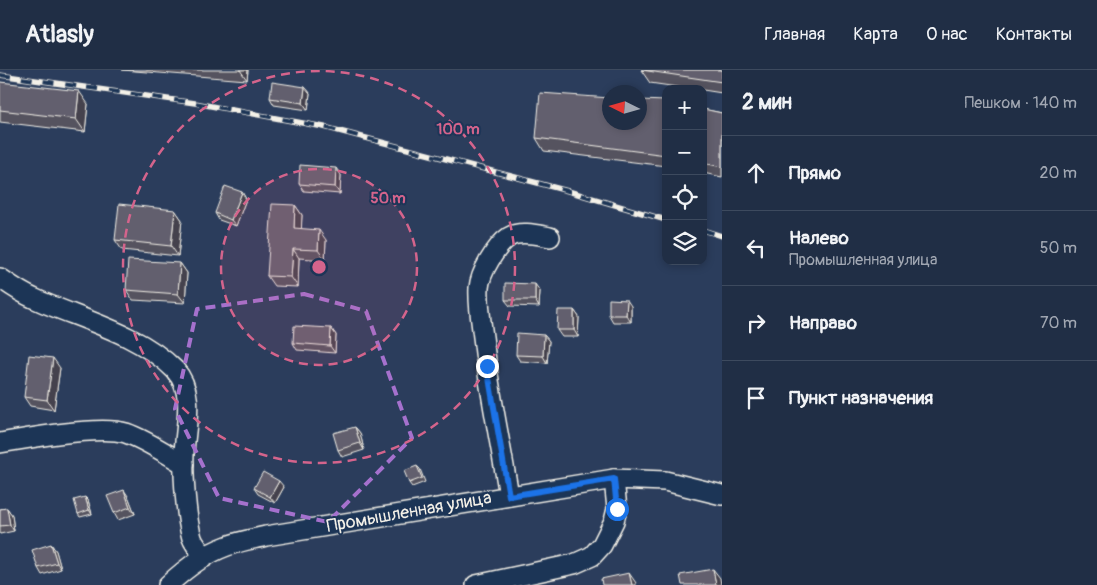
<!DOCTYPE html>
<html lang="ru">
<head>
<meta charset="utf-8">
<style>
	body { margin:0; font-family:Pangolin,sans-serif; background:#2d3a50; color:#f1f3f6 }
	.controls { position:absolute; right:15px; top:15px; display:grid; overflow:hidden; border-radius:10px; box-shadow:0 2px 8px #0003 }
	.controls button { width:45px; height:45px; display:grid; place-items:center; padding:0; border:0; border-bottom:1px solid #3d4a5e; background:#202e45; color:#f1f3f6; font:25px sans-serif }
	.compass { position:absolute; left:602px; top:15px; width:45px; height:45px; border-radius:50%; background:#202e45; box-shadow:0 2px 8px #0003; rotate:275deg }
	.stop { position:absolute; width:15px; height:15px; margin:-11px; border:4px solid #1a73e8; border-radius:50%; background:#fff }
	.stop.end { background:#1a73e8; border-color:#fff; box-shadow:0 1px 5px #0008 }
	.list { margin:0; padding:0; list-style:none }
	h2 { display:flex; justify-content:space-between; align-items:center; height:65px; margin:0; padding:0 20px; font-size:21px }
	h2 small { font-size:16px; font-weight:400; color:#a2a8b3 }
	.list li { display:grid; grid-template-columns:32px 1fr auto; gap:15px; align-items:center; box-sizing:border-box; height:75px; padding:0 20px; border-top:1px solid #3d4a5e }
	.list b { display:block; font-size:19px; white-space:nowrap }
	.list p { margin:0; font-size:16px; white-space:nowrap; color:#a2a8b3 }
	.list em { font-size:16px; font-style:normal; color:#a2a8b3 }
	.icon { flex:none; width:28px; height:28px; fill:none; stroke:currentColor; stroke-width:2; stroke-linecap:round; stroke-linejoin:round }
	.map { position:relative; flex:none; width:722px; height:515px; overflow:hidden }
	header { display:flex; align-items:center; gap:30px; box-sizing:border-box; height:70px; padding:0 25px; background:#202e45; border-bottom:1px solid #3d4a5e }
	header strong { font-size:24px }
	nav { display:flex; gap:28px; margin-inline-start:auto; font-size:18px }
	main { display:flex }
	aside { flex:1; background:#202e45 }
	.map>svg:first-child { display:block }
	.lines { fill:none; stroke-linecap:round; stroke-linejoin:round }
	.minor-casing { stroke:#f4f1e8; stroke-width:22 }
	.minor { stroke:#1d3557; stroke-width:19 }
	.rail-casing { stroke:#f4f1e8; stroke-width:5.5 }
	.rail { stroke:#1d3557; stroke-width:4; stroke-dasharray:11; stroke-linecap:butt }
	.wall { fill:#54525f; stroke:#f4f1e8 }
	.shaded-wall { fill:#45424d; stroke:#f4f1e8 }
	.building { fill:#625f6e; stroke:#f4f1e8 }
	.route { stroke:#1a73e8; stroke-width:6 }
	.marked { fill:none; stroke:#a571cd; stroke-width:4; stroke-dasharray:10 6; stroke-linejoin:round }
	.ring { fill:none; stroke:#d4648c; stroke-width:2.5; stroke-dasharray:9 6 }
	.labels { text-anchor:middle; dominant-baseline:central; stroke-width:4; stroke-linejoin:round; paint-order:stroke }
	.street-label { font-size:18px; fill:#f4f1e8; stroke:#1d3557 }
	.centre { fill:#d4648c; stroke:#1d3557; stroke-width:2.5 }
	.ring-label { font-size:15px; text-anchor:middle; font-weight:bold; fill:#d4648c; stroke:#1d3557; stroke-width:4; stroke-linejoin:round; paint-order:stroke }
</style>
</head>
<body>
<header>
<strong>Atlasly</strong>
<nav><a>Главная</a><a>Карта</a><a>О нас</a><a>Контакты</a></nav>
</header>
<main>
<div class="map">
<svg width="722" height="515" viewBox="0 0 722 515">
	<rect width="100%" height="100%" fill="#2b3d5c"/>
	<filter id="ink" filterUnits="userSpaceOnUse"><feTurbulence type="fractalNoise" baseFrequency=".02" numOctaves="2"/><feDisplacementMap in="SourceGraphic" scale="10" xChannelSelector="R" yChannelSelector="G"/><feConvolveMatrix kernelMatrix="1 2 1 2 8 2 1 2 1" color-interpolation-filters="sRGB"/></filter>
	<g filter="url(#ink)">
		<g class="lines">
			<defs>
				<g id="minor">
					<path d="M0,208C10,215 21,223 33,228C79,249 139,263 175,300C196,323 185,356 184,384C183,405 186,448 192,468C194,474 200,481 205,487"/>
					<path d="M0,373C28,368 101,355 126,363C146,370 165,383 184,394"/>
					<path d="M509,426C501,375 490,326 484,275C482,257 478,237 479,218C480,203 496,176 509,167C520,160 539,165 550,167"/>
					<path d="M168,515C185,499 205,484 227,476C240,471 254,469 266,466L614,409L665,411L722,425"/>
					<path d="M476,515L574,494L592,486L602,475L614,451L617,439L614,409"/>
				</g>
			</defs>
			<!-- minor casing -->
			<use href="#minor" class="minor-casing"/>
			<!-- minor -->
			<use href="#minor" class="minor"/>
			<defs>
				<g id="rail">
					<path d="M0,5L195,33L324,57L568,121L666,150"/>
					<path d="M703,160L722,166"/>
				</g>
			</defs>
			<!-- rail casing -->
			<use href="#rail" class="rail-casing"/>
			<!-- rail -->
			<use href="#rail" class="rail"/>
		</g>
		<!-- wall -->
		<g class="wall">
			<path d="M122,0H248L247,10Z"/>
			<path d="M641,0H722V23L703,20V19H691L650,13Z"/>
			<path d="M0,12L88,34L85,62L0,52Z"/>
			<path d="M305,17L310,23L308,40L274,35L270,28Z"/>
			<path d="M666,31V96L544,81L536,68Z"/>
			<path d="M703,39L722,43V107L703,103Z"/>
			<path d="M341,105L340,124L304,121L299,114Z"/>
			<path d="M242,122L246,129L236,156L219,150L215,143Z"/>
			<path d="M295,135L302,145L301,159L326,170L325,190L299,188L298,217L274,216L267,206Z"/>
			<path d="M175,140L182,150L178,186L122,180L115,170Z"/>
			<path d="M180,193L187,203L185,233L133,230L126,220Z"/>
			<path d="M540,221L539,237L510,236L505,230Z"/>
			<path d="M631,236V252H613L609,245Z"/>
			<path d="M574,240L579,247L578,267H562L557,260Z"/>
			<path d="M331,258L336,265L335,283L297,280L293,273Z"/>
			<path d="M544,265L549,271L547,293L520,291L516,285Z"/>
			<path d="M60,298L54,340L30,336L24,327Z"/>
			<path d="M355,357L360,363L364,380L342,387L338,380Z"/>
			<path d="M417,396L420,399L425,412L412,417L409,413Z"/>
			<path d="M284,417L275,433L258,424L254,418Z"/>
			<path d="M128,426L135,444L118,450L114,443Z"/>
			<path d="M88,430L92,444L80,447L78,444Z"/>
			<path d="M7,438L12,445L14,461L0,464V439Z"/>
			<path d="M51,474L56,481L61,499L42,505L38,498Z"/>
		</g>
		<!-- shaded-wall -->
		<g class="shaded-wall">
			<path d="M240,0H248L247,10Z"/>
			<path d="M305,17L310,23L308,40L303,33Z"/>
			<path d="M79,21L88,34L85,62L76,49Z"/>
			<path d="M336,98L341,105L340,124L335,117Z"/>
			<path d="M242,122L246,129L236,156L231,150Z"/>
			<path d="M295,135L302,145L301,168L294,158Z"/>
			<path d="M175,140L182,150L178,186L171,176Z"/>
			<path d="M319,160L326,170L325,190L318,180Z"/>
			<path d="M293,179L299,188L298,217L291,207Z"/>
			<path d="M180,193L187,203L185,233L178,224Z"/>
			<path d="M535,214L540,221L539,237L535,230Z"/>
			<path d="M627,230L631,236V252L626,245Z"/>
			<path d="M574,240L579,247L578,267L574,260Z"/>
			<path d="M331,258L336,265L335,283L330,276Z"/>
			<path d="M544,265L549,271L547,293L543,286Z"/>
			<path d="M53,288L60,298L54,340L47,330Z"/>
			<path d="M355,357L360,363L364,380L360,373Z"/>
			<path d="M279,411L284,417L275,433L270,427Z"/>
			<path d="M124,420L128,426L135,444L130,437Z"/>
			<path d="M85,427L88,430L92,444L89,440Z"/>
			<path d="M7,438L12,445L14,461L10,455Z"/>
			<path d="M51,474L56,481L61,499L57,493Z"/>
			<path d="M713,499L720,508L721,515H716Z"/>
			<path d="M629,503L636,513V515H632Z"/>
		</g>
		<!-- building -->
		<g class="building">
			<path d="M641,0H722V12Z"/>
			<path d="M0,12L79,21L76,49L0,40Z"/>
			<path d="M272,12L305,17L303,33L270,28Z"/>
			<path d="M540,23L610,28V52H640V30L666,31V85L536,68Z"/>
			<path d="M703,39L722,43V97L703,93Z"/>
			<path d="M300,95L336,98L335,117L299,114Z"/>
			<path d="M225,116L242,122L231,150L215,143Z"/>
			<path d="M119,134L175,140L171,176L115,170Z"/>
			<path d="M272,134L295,135L294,158L319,160L318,180L293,179L291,207L267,206Z"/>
			<path d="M128,190L180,193L178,224L126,220Z"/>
			<path d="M505,213L535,214V230H505Z"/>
			<path d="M609,229L627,230L626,245H609Z"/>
			<path d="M558,240H574V260H557Z"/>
			<path d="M294,256L331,258L330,276L293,273Z"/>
			<path d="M517,263L544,265L543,286L516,285Z"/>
			<path d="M29,285L53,288L47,330L24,327Z"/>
			<path d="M355,357L360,373L338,380L333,363Z"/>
			<path d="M417,396L422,408L409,413L404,401Z"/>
			<path d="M263,402L279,411L270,427L254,418Z"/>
			<path d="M124,420L130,437L114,443L107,426Z"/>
			<path d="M85,427L89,440L78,444L74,430Z"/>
			<path d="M7,438L10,455L0,456V439Z"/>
			<path d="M51,474L57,493L38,498L32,480Z"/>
			<path d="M713,499L716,515H682L680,505Z"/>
			<path d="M629,503L632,515H602L601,509Z"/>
		</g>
	</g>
	<g class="lines" filter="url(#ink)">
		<!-- route -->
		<path class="route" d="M487,296L509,426L614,409L617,439"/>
	</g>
	<!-- marked area -->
	<path class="marked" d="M304,224L366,241L412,368L328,452L219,428L175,339L197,239Z"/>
	<!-- distance rings -->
	<circle cx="319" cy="197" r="98" fill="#d4648c" fill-opacity=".12"/>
	<g class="ring">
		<circle cx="319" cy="197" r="98"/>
		<circle cx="319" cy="197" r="196"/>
	</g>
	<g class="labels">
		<!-- street labels -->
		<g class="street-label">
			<text transform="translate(409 442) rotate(-10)">Промышленная улица</text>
		</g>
	</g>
	<circle cx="319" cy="197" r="8" class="centre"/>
	<g class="ring-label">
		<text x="458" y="64">100 m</text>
		<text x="388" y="133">50 m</text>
	</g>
</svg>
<div class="controls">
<button>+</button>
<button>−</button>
<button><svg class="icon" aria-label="locate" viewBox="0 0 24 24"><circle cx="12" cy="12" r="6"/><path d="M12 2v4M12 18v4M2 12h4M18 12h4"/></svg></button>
<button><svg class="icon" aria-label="layers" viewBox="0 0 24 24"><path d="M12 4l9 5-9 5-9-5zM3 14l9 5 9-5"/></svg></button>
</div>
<svg class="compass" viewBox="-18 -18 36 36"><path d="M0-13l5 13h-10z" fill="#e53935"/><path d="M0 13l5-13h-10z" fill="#a2a8b3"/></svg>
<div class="stop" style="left:617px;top:439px"></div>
<div class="stop end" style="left:487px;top:296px"></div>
</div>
<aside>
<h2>2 мин<small>Пешком · 140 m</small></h2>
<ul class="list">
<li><svg class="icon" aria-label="ahead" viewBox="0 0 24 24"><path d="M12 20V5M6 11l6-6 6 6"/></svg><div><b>Прямо</b></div><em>20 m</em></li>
<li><svg class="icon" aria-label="left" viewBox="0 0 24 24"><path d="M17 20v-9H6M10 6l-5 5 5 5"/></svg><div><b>Налево</b><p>Промышленная улица</p></div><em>50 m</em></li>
<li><svg class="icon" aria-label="right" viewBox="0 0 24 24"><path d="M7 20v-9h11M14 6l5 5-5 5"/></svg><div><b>Направо</b></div><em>70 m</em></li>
<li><svg class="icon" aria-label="arrive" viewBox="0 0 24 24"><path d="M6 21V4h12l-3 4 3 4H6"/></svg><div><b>Пункт назначения</b></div></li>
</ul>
</aside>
</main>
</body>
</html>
